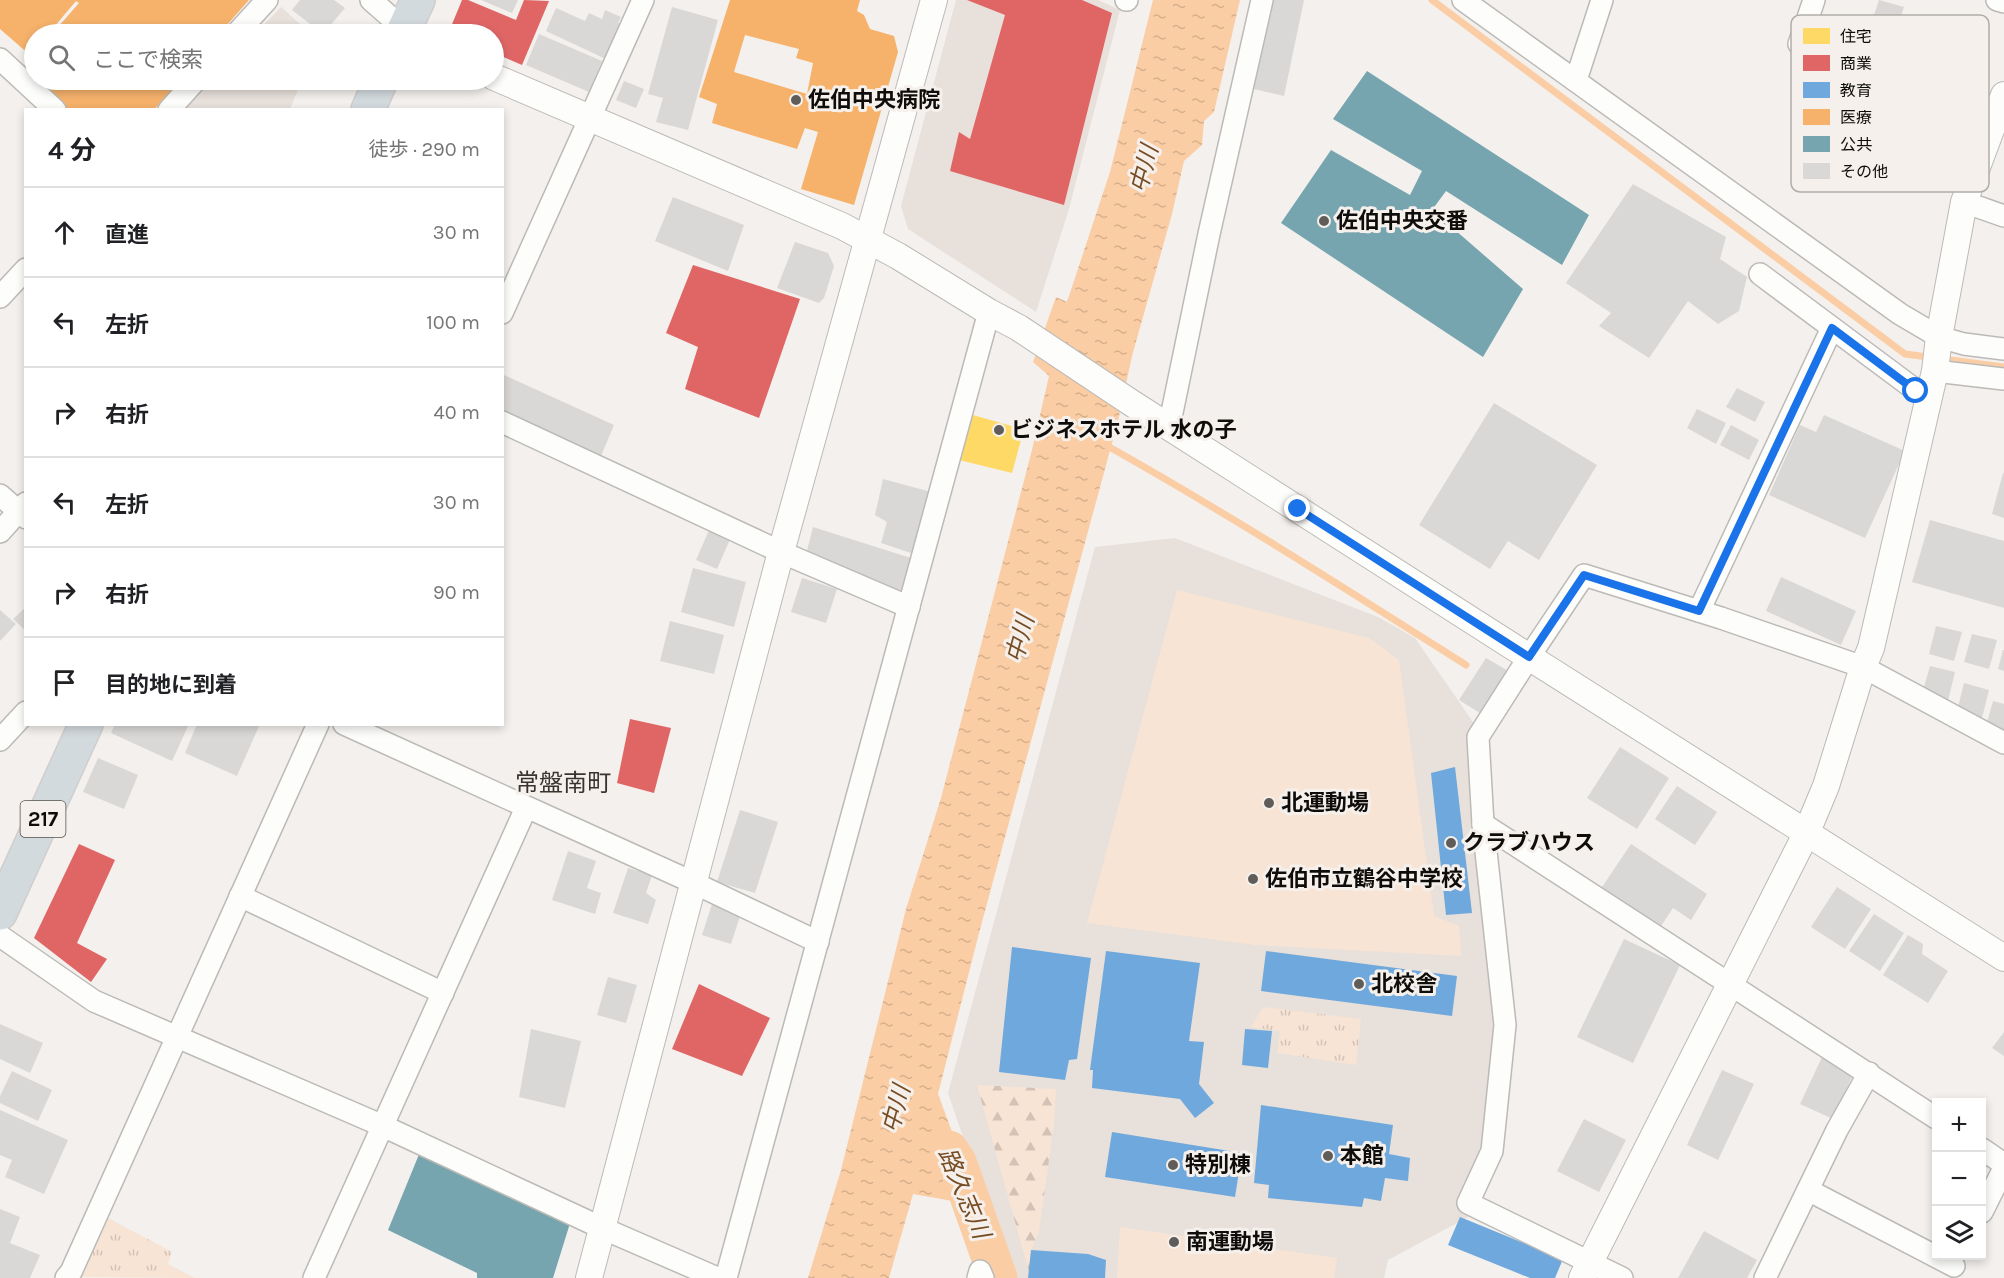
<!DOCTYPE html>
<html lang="ja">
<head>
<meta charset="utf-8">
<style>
	body { margin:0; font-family:Karla,"Noto Sans JP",sans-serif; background:#f2f2f2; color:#202124 }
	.controls { position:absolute; right:18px; bottom:18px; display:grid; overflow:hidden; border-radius:0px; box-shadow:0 3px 9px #0003 }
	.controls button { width:54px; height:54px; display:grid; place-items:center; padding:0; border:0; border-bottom:2px solid #e0e0e0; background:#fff; color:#202124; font:30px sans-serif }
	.stop { position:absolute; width:18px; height:18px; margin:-14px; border:4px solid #1a73e8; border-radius:50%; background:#fff }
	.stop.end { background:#1a73e8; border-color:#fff; box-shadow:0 2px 6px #0008 }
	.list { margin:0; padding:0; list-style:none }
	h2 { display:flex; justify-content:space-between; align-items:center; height:78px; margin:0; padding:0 24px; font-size:26px }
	h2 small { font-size:20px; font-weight:400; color:#757577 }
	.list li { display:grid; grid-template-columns:39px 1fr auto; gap:18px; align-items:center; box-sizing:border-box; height:90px; padding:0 24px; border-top:2px solid #e0e0e0 }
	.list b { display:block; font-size:22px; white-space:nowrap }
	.list em { font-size:20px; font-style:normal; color:#757577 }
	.icon { flex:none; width:33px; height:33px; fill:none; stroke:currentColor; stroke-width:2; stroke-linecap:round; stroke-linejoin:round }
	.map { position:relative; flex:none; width:2004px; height:1278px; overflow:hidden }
	.search { position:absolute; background:#fff; box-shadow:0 3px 9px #0003; left:24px; top:24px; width:480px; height:66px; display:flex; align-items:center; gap:15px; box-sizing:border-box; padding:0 21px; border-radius:33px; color:#757577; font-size:22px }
	.panel { position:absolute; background:#fff; box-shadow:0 3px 9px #0003; left:24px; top:108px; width:480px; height:618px; border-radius:0px }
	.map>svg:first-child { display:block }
	.built { fill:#e8e0da }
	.grass { fill:url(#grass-tufts) }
	.forest { fill:url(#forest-firs) }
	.pitch { fill:#f7e4d5 }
	.water { fill:url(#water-ripples) }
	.homes { fill:#ffd966 }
	.shops { fill:#e06666 }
	.schools { fill:#6fa8dc }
	.health { fill:#f6b26b; fill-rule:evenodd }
	.public { fill:#76a5af }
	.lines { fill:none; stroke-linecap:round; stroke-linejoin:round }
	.stream { stroke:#fbcda4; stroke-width:7 }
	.river { stroke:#fbcda4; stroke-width:39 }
	.building { fill:#dad8d6 }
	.minor-casing { stroke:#bcbab7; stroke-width:24 }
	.tertiary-casing { stroke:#bcbab7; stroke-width:28 }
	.trunk-casing { stroke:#d0cecd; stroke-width:36 }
	.minor { stroke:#fdfdfc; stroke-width:21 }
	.tertiary { stroke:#fdfdfc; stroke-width:26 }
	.trunk { stroke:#d3dade; stroke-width:33 }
	.route { stroke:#1a73e8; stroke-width:8 }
	.poi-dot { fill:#5f5c5a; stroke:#f5f0eb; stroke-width:2 }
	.labels { text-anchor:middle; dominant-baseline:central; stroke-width:6; stroke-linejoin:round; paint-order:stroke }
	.shield { fill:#f5f0eb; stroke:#54514e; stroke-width:1.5 }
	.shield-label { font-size:21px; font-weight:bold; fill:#0f0d0b }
	.poi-label { font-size:22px; font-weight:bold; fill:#0f0d0b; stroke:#f5f0eb; text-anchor:start }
	.water-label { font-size:24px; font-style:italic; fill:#774c23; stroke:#f5f0eb }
	.neighbourhood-label { font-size:24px; fill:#393431; stroke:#f5f0eb }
	.key { fill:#f5f0eb; stroke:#b0aca8; stroke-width:1.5 }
	.key-label { font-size:16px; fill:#0f0d0b }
</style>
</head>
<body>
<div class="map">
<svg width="2004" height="1278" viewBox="0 0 2004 1278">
	<defs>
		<pattern id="grass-tufts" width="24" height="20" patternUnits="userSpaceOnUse" patternTransform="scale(1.5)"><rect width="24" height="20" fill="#f7e4d5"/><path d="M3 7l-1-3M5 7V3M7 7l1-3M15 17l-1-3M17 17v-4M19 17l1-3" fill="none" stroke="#d3c2b6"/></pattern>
		<pattern id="forest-firs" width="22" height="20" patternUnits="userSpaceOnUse" patternTransform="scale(1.5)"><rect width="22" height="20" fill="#f7e4d5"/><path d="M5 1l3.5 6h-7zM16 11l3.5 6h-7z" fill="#d3c2b6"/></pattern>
		<pattern id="water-ripples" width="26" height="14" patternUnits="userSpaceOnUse" patternTransform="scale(1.5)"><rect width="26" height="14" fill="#fbcda4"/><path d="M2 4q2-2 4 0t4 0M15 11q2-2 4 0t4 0" fill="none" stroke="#d6af8c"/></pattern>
	</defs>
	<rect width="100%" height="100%" fill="#f3f0ed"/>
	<!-- built -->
	<g class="built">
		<path d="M956,0H1098L1120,10L1069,209L1036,312L908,229L901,206Z"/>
		<path d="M281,7L311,34H255Z"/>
		<path d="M213,80H292L299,87L290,109H185Z"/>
		<path d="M1175,538L1378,617L1415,638L1486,741L1513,1017L1498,1155L1470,1216L1388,1260L1384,1278H1011L948,1093L1095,547Z"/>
	</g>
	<!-- grass -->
	<g class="grass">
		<path d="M1263,1007L1361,1019L1356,1065L1277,1053L1280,1031L1251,1027Z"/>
		<path d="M108,1218L172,1252L168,1264L195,1278L81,1277Z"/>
	</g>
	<!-- forest -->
	<path class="forest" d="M977,1085L1056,1089L1054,1123L1039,1232L1031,1250L1029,1272Z"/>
	<!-- pitch -->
	<g class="pitch">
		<path d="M1177,590L1369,638L1399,660L1434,916L1459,926L1461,956L1255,945L1087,923Z"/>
		<path d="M1120,1227L1337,1258L1334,1278H1117Z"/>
	</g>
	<!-- water -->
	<path class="water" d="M1153,0H1240L1214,112L1204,121L1202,145L1184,161L1172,214L1132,356L1118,421L979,933L938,1094L976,1196L964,1203L913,1194L889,1278H808L841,1170L906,909L941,798L1032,450L1049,376L1033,362L1056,297L1067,302L1110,172Z"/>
	<!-- homes -->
	<path class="homes" d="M966,413L1015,427L1021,440L1012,473L955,459Z"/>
	<!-- shops -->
	<g class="shops">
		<path d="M462,0H468L516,20L524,0L549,1L522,65L494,53V34H448Z"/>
		<path d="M967,0H1082L1112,13L1064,205L950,171L959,132L970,139L1005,15Z"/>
		<path d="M693,265L800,299L759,418L685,389L698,347L666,333Z"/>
		<path d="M630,719L671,728L654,793L617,783Z"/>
		<path d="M79,844L115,860L77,943L107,959L91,982L34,938Z"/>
		<path d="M699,984L770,1018L742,1076L672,1049Z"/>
	</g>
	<!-- schools -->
	<g class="schools">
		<path d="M1455,767L1472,913L1446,915L1431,773Z"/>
		<path d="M1012,947L1091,958L1077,1059L1069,1060L1065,1080L999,1072Z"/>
		<path d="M1106,951L1200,963L1189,1041L1204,1042L1199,1084L1214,1103L1195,1118L1180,1099L1092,1088L1093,1070H1090Z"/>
		<path d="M1266,951L1457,976L1452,1016L1261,991Z"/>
		<path d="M1245,1029L1272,1031L1268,1068L1242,1065Z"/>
		<path d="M1261,1105L1393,1125L1389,1154L1410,1158L1408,1181L1385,1178L1381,1201L1364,1198L1362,1207L1268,1198L1269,1185L1254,1183Z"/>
		<path d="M1112,1132L1242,1153L1235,1197L1105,1177Z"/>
		<path d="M1460,1217L1563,1259L1555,1278H1530L1448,1245Z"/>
		<path d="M1031,1250L1088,1254L1106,1260L1105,1278H1028Z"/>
	</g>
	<!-- health -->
	<g class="health">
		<path d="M0,0H249L219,34H52L79,3L76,1L48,34H34V50L30,55L0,29Z"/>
		<path d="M730,0H860L857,11L864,15L870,29L894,36L898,52L854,205L801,189L818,132L805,128L797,149L712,123L717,104L699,97ZM745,35L799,49L796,58L813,63L807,94L734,72Z"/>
		<path d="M34,55V80H180L154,110H68L22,70Z"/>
	</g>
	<!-- public -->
	<g class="public">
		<path d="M1367,71L1589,215L1562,265L1446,191L1432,210L1523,289L1483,357L1281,223L1331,150L1410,195L1422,171L1333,119Z"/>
		<path d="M420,1152L571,1220L553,1278H477V1273L388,1230Z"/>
	</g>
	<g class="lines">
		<!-- stream -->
		<g class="stream">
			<path d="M1432,0L1905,354L2004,367"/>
			<path d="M1104,444C1227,513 1346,589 1466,665"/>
		</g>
		<!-- river -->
		<path class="river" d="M949,1150L957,1162L998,1278"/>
	</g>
	<!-- building -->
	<g class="building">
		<path d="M300,0H334L345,8L323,34L292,10Z"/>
		<path d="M481,0H518L512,13Z"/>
		<path d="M1272,0H1304L1284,96L1250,88Z"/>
		<path d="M1879,0L1904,7L1893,38L1869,30Z"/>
		<path d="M672,7L718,20L688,130L656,122L663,98L648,94Z"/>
		<path d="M556,8L585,21L589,13L602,19L605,10L621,17L618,23L626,27L610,61L546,31Z"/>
		<path d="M539,34L602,61L589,92L526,65Z"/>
		<path d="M624,81L644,89L636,108L616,100Z"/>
		<path d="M1633,184L1726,237L1720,259L1747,277L1739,311L1718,324L1688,301L1649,358L1599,326L1611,313L1566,283Z"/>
		<path d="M673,197L744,225L728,271L655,241Z"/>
		<path d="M795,242L828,253L834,266L824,298L819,303L777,288Z"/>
		<path d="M502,374L614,425L599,461L502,414Z"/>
		<path d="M1737,388L1765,402L1755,422L1726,407Z"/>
		<path d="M1494,403L1597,465L1539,560L1508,541L1490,569L1419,525Z"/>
		<path d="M1697,409L1726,423L1716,444L1687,428Z"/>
		<path d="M1824,415L1905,451L1865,538L1769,495L1800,425L1816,432Z"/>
		<path d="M1731,425L1759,440L1749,460L1720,445Z"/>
		<path d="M2003,473H2004V518L1992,514Z"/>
		<path d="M883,479L935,493L917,555L881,543L887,522L875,515Z"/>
		<path d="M1930,520L2004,541V608L1912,582Z"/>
		<path d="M813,527L914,559L904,595L805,559Z"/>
		<path d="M710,528L731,537L717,569L696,560Z"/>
		<path d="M693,568L746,582L734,627L681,612Z"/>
		<path d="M1781,577L1856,611L1841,645L1766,611Z"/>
		<path d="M802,578L837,589L826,623L791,612Z"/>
		<path d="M26,607V631L13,619Z"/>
		<path d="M0,610L16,624L0,641Z"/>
		<path d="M670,621L724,635L714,674L660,661Z"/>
		<path d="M1936,626L1962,632L1954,661L1929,654Z"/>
		<path d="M1972,634L1997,640L1989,669L1964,662Z"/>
		<path d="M2003,650H2004V671L1998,669Z"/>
		<path d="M1486,658L1510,672L1483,715L1459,700Z"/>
		<path d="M1930,666L1955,672L1948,701L1922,694Z"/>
		<path d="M1964,683L1989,690L1982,718L1957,711Z"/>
		<path d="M1993,701L2004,704V735L1985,730Z"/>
		<path d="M115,724H189L172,761L111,733Z"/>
		<path d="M197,724H260L237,776L185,753Z"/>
		<path d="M1620,747L1669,778L1637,829L1587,798Z"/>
		<path d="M98,758L138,775L124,809L83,792Z"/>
		<path d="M1677,786L1717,812L1695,845L1655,819Z"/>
		<path d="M740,810L778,822L755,893L717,882Z"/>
		<path d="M1631,844L1707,894L1691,920L1673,908L1661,926L1602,887Z"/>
		<path d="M568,851L596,861L587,888L601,893L595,914L552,900Z"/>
		<path d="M628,868L652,875L646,893L656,900L648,924L613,913Z"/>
		<path d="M1837,887L1871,909L1845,949L1811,927Z"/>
		<path d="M712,904L741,913L731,944L702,935Z"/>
		<path d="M1874,914L1904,933L1880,971L1849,951Z"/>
		<path d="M1908,935L1923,944L1922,954L1948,971L1928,1003L1883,975Z"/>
		<path d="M1624,939L1680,965L1633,1063L1577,1037Z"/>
		<path d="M608,977L637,985L626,1023L597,1015Z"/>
		<path d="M0,1024L43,1043L30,1073L0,1059Z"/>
		<path d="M531,1029L581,1041L565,1108L519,1097Z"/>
		<path d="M2004,1032V1056L1992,1048Z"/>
		<path d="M1823,1055L1855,1070L1833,1119L1800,1104Z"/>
		<path d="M1722,1070L1754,1084L1718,1160L1687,1145Z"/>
		<path d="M12,1071L52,1090L38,1121L0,1103V1096Z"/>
		<path d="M0,1110L68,1140L44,1194L5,1177L12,1160L0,1155Z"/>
		<path d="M1584,1119L1626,1140L1599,1192L1557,1171Z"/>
		<path d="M0,1209L20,1217L10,1243L40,1255L30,1278H0Z"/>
		<path d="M1704,1231L1757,1260L1747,1278H1678Z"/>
	</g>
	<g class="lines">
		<defs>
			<g id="minor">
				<path d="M371,0L404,29"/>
				<path d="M1126,0H1127"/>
				<path d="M1463,0L1900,314L1939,337L1964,344L2004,349"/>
				<path d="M1997,0L2004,2"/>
				<path d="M236,34L267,0"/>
				<path d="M1799,44L1814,0"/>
				<path d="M0,59L55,110"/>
				<path d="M1576,80L1602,0"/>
				<path d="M169,110L196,80"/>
				<path d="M1964,202L2004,216"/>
				<path d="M1760,274L1929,400"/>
				<path d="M0,297L26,269"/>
				<path d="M502,313L643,0"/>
				<path d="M1935,371L2004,379"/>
				<path d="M502,422L781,552L909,607"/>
				<path d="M1169,427L1209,234L1262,0"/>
				<path d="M0,495L26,518"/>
				<path d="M0,532L26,503"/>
				<path d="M1699,611L1832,328"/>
				<path d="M344,724L692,882L818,942"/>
				<path d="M0,740L26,712"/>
				<path d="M1483,824L1936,1118"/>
				<path d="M240,896L443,993"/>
				<path d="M0,936L94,1001L383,1126L602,1228L717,1278"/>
				<path d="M1982,1149L2004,1164"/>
				<path d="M1808,1190L1954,1266"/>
				<path d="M1982,1212L2004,1168"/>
				<path d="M66,1278L71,1272L318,724"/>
				<path d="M314,1278L526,808"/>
				<path d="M726,1278L989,312"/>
				<path d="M978,1278L980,1271L983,1278"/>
				<path d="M1622,1278L1468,1203L1492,1151L1505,1025L1483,824L1478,737L1529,657L1584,575L1721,618L1863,667L2004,743"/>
				<path d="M1765,1278L1837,1130L1869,1073"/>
			</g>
			<g id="tertiary">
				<path d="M494,77L842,226L898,256L989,312L1019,328L1130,402L1529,657L2004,958"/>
				<path d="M589,1278L781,552L934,0"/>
				<path d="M1582,1278L1806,834L1826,786L1863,667L1871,648L1935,371L1939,337L1964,202L2004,95"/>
			</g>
			<g id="trunk">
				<path d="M402,34L418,0"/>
				<path d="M368,110L381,80"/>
				<path d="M0,913L86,724"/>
			</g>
		</defs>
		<!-- minor casing -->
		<use href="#minor" class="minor-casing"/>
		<!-- tertiary casing -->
		<use href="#tertiary" class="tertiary-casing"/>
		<!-- trunk casing -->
		<use href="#trunk" class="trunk-casing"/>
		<!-- minor -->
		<use href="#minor" class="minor"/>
		<!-- tertiary -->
		<use href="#tertiary" class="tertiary"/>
		<!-- trunk -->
		<use href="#trunk" class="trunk"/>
	</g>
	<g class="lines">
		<!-- route -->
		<path class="route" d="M1298,509L1529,657L1584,575L1699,611L1832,328L1916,391"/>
	</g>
	<!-- markers -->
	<g class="poi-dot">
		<circle cx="796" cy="100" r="6"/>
		<circle cx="1324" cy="221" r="6"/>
		<circle cx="999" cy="430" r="6"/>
		<circle cx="1269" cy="803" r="6"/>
		<circle cx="1451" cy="843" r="6"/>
		<circle cx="1253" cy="879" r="6"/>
		<circle cx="1359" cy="984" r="6"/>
		<circle cx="1328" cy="1156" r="6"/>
		<circle cx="1173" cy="1165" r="6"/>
		<circle cx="1174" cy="1242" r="6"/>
	</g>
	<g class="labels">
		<!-- shield labels -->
		<rect class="shield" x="20.5" y="801" width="45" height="36" rx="4.5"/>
		<g class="shield-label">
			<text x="43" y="819">217</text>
		</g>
		<!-- poi labels -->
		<g class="poi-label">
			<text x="808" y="100">佐伯中央病院</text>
			<text x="1336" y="221">佐伯中央交番</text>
			<text x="1011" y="430">ビジネスホテル 水の子</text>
			<text x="1281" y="803">北運動場</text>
			<text x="1463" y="843">クラブハウス</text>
			<text x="1265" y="879">佐伯市立鶴谷中学校</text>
			<text x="1371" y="984">北校舎</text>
			<text x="1340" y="1156">本館</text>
			<text x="1185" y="1165">特別棟</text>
			<text x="1186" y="1242">南運動場</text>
		</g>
		<!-- water labels -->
		<g class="water-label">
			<text transform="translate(1144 169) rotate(-75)">中川</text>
			<text transform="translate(1020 639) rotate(-75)">中川</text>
			<text transform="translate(896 1109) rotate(-75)">中川</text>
			<text transform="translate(964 1193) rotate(67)">路久志川</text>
		</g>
		<!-- neighbourhood labels -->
		<g class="neighbourhood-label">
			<text x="563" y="783">常盤南町</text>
		</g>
	</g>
	<!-- legend -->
	<rect x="1791" y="15" width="198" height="177" rx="9" class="key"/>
	<rect x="1803" y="28" width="27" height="16" fill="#ffd966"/>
	<rect x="1803" y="55" width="27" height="16" fill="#e06666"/>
	<rect x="1803" y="82" width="27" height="16" fill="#6fa8dc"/>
	<rect x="1803" y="109" width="27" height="16" fill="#f6b26b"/>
	<rect x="1803" y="136" width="27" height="16" fill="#76a5af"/>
	<rect x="1803" y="163" width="27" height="16" fill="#dad8d6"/>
	<g class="key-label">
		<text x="1840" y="42">住宅</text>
		<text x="1840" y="69">商業</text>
		<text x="1840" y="96">教育</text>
		<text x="1840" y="123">医療</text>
		<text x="1840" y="150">公共</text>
		<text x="1840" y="177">その他</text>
	</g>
</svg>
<div class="controls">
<button>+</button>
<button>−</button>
<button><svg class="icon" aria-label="layers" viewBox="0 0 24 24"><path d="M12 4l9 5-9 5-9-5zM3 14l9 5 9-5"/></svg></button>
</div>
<div class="stop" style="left:1916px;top:391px"></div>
<div class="stop end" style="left:1298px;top:509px"></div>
<div class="search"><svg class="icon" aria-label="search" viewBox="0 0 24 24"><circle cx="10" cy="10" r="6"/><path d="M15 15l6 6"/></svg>ここで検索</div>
<section class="panel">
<h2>4 分<small>徒歩 · 290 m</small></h2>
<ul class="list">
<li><svg class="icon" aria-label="ahead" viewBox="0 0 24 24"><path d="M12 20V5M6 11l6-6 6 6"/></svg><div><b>直進</b></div><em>30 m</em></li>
<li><svg class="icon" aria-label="left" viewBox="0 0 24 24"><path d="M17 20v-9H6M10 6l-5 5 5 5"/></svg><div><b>左折</b></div><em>100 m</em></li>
<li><svg class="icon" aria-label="right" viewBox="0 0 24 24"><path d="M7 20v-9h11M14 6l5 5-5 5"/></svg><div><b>右折</b></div><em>40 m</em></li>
<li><svg class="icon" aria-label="left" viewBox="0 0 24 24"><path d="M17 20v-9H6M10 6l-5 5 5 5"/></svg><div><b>左折</b></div><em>30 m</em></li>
<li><svg class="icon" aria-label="right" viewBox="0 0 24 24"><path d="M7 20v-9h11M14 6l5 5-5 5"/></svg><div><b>右折</b></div><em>90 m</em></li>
<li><svg class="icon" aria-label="arrive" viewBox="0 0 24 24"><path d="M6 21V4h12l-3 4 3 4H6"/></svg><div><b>目的地に到着</b></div></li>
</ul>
</section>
</div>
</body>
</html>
